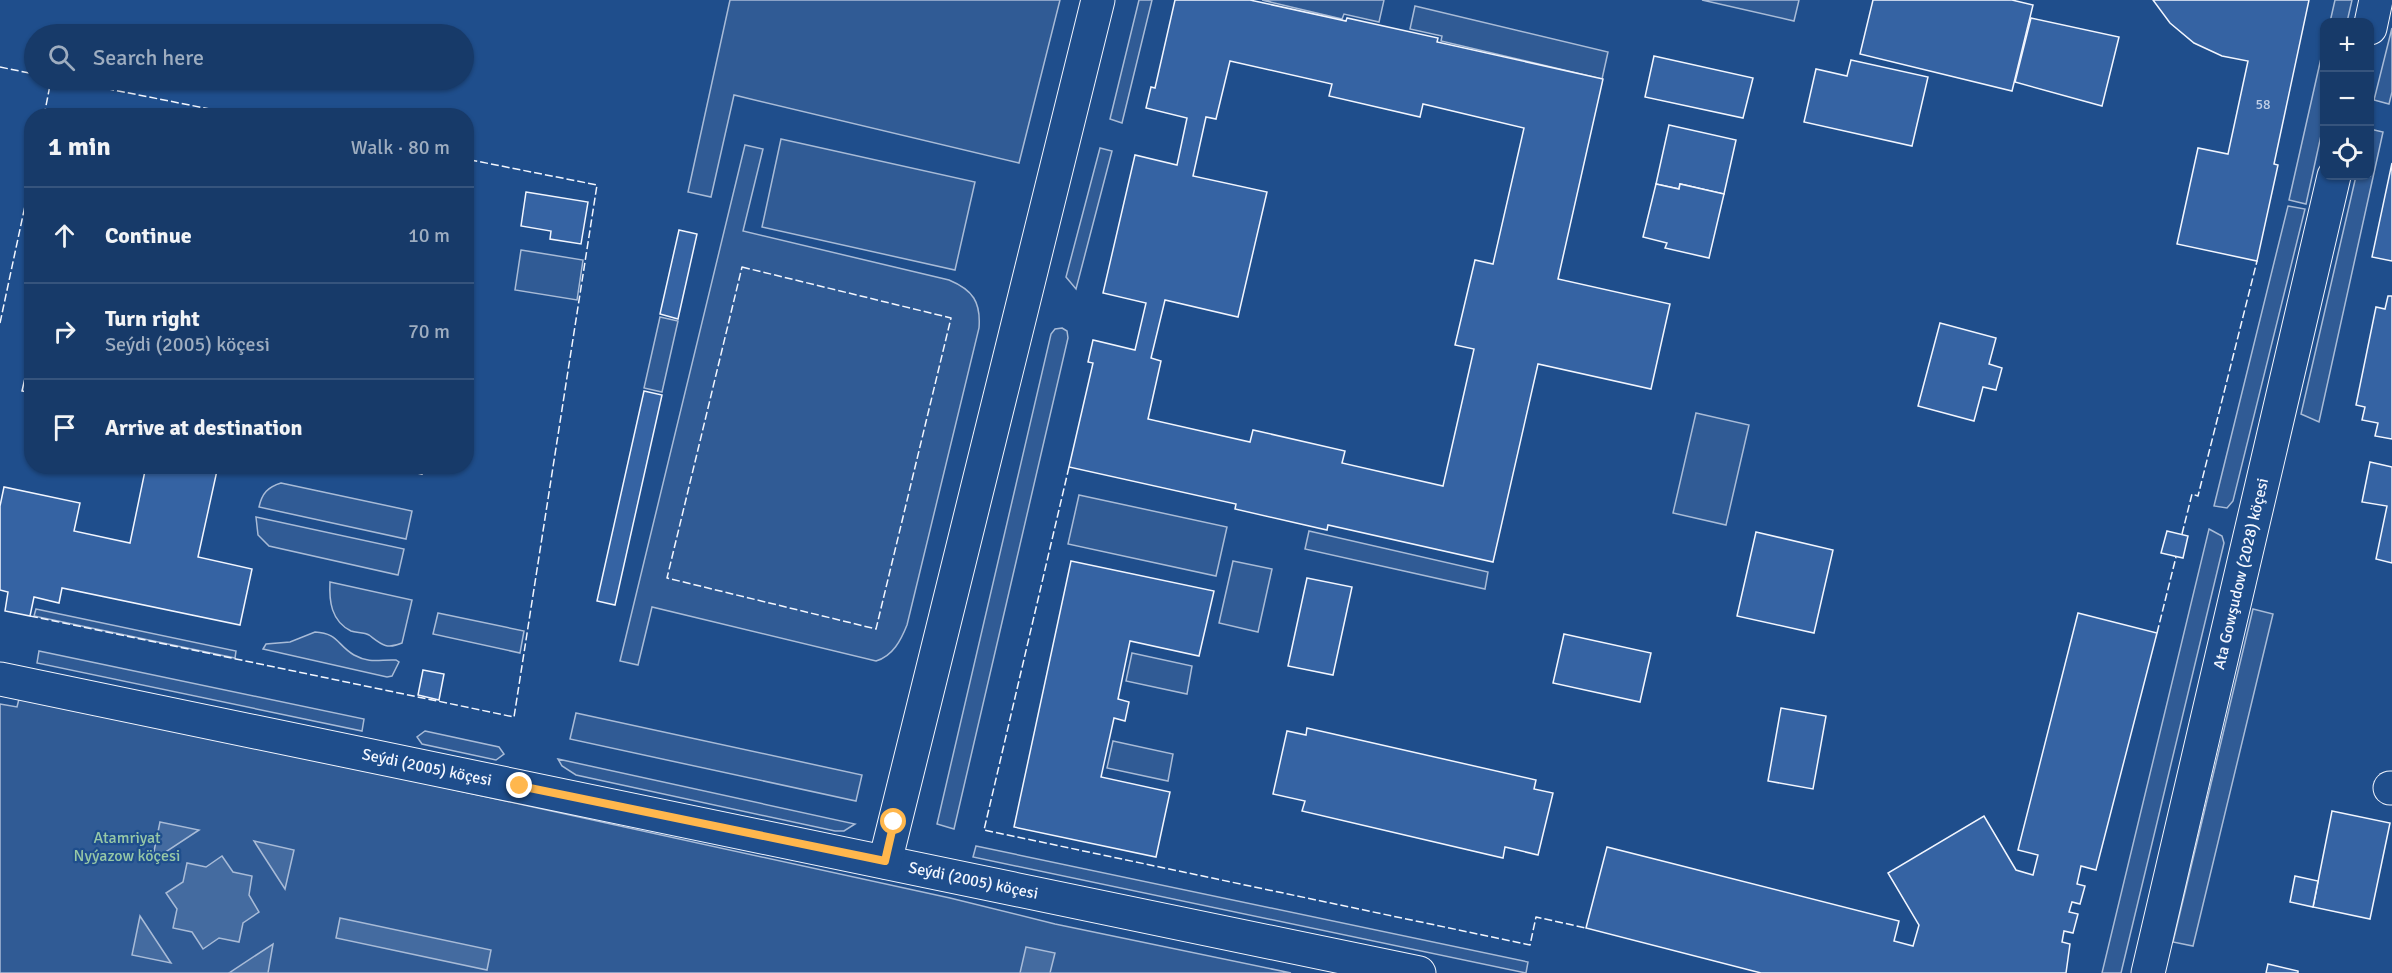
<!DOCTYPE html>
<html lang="en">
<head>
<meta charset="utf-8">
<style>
	body { margin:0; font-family:Signika,sans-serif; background:#20416f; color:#f1f3f6 }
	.controls { position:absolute; right:18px; top:18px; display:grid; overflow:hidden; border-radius:12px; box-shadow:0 2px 4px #0004 }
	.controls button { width:54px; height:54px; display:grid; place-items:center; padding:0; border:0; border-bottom:2px solid #36547d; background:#173a69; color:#f1f3f6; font:30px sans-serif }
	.stop { position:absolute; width:18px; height:18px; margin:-14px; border:4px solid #ffb74d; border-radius:50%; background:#fff }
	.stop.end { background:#ffb74d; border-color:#fff; box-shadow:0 2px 6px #0008 }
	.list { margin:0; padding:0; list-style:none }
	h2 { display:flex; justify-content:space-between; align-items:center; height:78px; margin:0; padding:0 24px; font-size:26px }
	h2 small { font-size:20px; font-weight:400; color:#9eadc0 }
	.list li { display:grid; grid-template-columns:39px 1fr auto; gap:18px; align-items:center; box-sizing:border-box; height:96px; padding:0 24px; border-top:2px solid #36547d }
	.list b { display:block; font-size:22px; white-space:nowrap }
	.list p { margin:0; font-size:20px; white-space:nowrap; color:#9eadc0 }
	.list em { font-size:20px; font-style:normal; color:#9eadc0 }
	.icon { flex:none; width:33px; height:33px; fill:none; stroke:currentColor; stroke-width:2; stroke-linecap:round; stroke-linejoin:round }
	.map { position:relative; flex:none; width:2392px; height:973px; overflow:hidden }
	.search { position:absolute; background:#173a69; box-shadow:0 2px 4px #0004; left:24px; top:24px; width:450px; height:66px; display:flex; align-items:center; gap:15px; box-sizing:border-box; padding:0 21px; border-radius:33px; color:#9eadc0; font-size:22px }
	.panel { position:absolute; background:#173a69; box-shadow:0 2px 4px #0004; left:24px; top:108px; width:450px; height:366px; border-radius:24px }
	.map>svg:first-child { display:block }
	.green { fill:#305b95; stroke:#a8bbd7; stroke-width:1.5 }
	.water { fill:#446ba0; stroke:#a8bbd7; stroke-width:1.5 }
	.building { fill:#3563a3; stroke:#f2f6ff; stroke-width:1.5; fill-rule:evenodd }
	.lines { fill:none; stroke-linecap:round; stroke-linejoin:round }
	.minor-casing { stroke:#f2f6ff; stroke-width:35 }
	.minor { stroke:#1f4e8c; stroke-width:33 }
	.fence { stroke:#f2f6ff; stroke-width:1.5; stroke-dasharray:8 3; stroke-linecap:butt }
	.route { stroke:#ffb74d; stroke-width:8 }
	.labels { text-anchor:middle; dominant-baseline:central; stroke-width:4.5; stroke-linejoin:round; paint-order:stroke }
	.number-label { font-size:14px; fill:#c3d1e8 }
	.street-label { font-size:16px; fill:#f2f6ff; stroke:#1f4e8c }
	.park-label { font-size:16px; fill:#97c8a6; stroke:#1f4e8c }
</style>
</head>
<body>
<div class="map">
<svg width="2392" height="973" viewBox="0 0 2392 973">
	<rect width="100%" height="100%" fill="#1f4e8c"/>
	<!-- green -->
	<g class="green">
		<path d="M730,0H1060L1019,163L734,95L711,197L688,192Z"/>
		<path d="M1139,0H1152L1122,123L1110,119Z"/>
		<path d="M1262,0H1384L1379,22L1344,14L1342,19Z"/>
		<path d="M1702,0H1799L1794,21Z"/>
		<path d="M2335,0H2352L2347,22H2330Z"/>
		<path d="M1415,6L1608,52L1602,79L1441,41L1442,36L1410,29Z"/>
		<path d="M2392,28V92L2389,104L2374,100Z"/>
		<path d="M2324,45V122L2306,204L2289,200Z"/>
		<path d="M2370,129L2383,132L2319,422L2301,414L2356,176H2370Z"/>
		<path d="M781,139L975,182L955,270L762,227Z"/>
		<path d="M745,145L763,149L743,231L949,280C973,290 981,302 979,328L907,625C901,640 893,656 876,661L652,607L638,665L620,661Z"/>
		<path d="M1100,148L1112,151L1076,289L1066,277Z"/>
		<path d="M2288,206L2305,209L2233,501L2227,508L2214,506Z"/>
		<path d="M521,250L583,260L577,300L515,290Z"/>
		<path d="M660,317L678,321L662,392L644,388Z"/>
		<path d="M1062,328L1067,331L1068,338L954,829L937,824L1051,334L1055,329Z"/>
		<path d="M1696,413L1749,425L1726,525L1673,513Z"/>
		<path d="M281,483L412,511L406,539L259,507C262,493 268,487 281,483Z"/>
		<path d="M1079,495L1227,527L1216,576L1068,544Z"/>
		<path d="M256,517L404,549L398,575L269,546L258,535Z"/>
		<path d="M2209,529L2222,536L2224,543L2121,973H2102Z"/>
		<path d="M1309,531L1488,572L1485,589L1305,549Z"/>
		<path d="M1233,561L1272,569L1258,632L1219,623Z"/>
		<path d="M330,582L412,600L402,643C386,650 381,644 369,635C364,632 356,633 351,631C331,621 329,601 330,582Z"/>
		<path d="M36,609L236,651L235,658L34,616Z"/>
		<path d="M2253,609L2273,614L2193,946L2173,942Z"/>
		<path d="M438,613L524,631L520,653L433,634Z"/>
		<path d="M315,632C338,633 337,645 354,655C370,664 381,659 396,660L399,662L392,676L387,677L263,649L266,644L290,642Z"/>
		<path d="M39,651L364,719L362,731L37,663Z"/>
		<path d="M1132,653L1192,666L1187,694L1126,681Z"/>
		<path d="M20,695L950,898L1055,924L1291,973H0V704L17,707Z"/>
		<path d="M576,713L862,775L856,801L570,739Z"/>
		<path d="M425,731L499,747L504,754L496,760L422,744L417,737Z"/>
		<path d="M1113,741L1173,754L1168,781L1107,768Z"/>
		<path d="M558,759L855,824L844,831H835L576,775L562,766Z"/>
		<path d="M976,846L1528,962L1526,973L973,857Z"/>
	</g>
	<!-- water -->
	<g class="water">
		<path d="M160,822L199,830L152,861Z"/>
		<path d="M254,841L294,850L285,889Z"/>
		<path d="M222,856L233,872L252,876L249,895L259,912L243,923L239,942L219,938L203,949L192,932L173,928L177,909L166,893L183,882L187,863L206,867Z"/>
		<path d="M140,916L171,963L132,955Z"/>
		<path d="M340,918L491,950L487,970L336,938Z"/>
		<path d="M273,944L268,973H229Z"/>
		<path d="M1026,947L1055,953L1050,973H1020Z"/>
	</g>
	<!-- building -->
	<g class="building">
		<path d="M1175,0H1250L1346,21L1347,18L1438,38L1437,42L1603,79L1558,279L1670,304L1651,389L1538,364L1493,562L1328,525L1327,530L1235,509L1236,504L1069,467L1093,363L1088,362L1093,340L1135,350L1146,303L1103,293L1135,155L1177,165L1187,118L1146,108L1151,87L1155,88ZM1230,61L1332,84L1329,96L1420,117L1423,104L1524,128L1493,264L1475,260L1455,345L1474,349L1443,486L1342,463L1345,451L1253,430L1250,442L1148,419L1161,361L1151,358L1165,300L1238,317L1267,192L1193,176L1206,117L1216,119Z"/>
		<path d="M1873,0H2012L2033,5L2012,91L1860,54Z"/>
		<path d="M2153,0H2309L2274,164L2278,165L2257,261L2177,244L2198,148L2228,154L2248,61L2222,56L2194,43L2170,23Z"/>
		<path d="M2031,18L2119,37L2102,106L2015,82Z"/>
		<path d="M1654,56L1753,78L1743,118L1645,97Z"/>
		<path d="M1851,60L1928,77L1912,146L1804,122L1816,69L1847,76Z"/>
		<path d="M1669,125L1736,140L1724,194L1680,184L1679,189L1656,184Z"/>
		<path d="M2392,163V261L2372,257Z"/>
		<path d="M1656,184L1679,189L1680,184L1724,194L1709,258L1665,248L1667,243L1643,237Z"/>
		<path d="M526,192L588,202L581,244L550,239L551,231L521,226Z"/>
		<path d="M679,230L697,234L678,319L660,314Z"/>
		<path d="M2388,296H2392V439L2375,436L2378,423L2362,420L2365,407L2356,405L2376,307L2385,309Z"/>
		<path d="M1940,323L1996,338L1989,364L2002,368L1996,390L1983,387L1974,421L1918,406Z"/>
		<path d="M32,348V393L22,391Z"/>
		<path d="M644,391L662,395L615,605L597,601Z"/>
		<path d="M2370,462L2392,467V563L2376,559L2387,506L2362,502Z"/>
		<path d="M146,466H218L198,557L252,569L240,625L62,588L59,603L34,597L30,616L5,611L8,592L0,590V506L4,487L80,503L74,531L130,543Z"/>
		<path d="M385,466H424L422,474Z"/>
		<path d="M2167,531L2188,536L2183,558L2161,553Z"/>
		<path d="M1756,532L1833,550L1814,633L1737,616Z"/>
		<path d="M1071,561L1214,591L1199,656L1130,641L1118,699L1129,702L1125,721L1114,718L1101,777L1170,792L1156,857L1014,827Z"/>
		<path d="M1307,578L1352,587L1333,675L1288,666Z"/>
		<path d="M2078,613L2157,633L2096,870L2081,866L2077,884L2085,886L2080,904L2072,902L2069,912L2078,914L2073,933L2064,931L2062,942L2070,944L2066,973H1761L1586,928L1607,847L1899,921L1894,941L1913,946L1919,925L1888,873L1984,816L2016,870L2033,875L2038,855L2018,850Z"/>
		<path d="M1564,634L1651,653L1640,702L1553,683Z"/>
		<path d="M423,670L444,674L439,700L418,695Z"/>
		<path d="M1781,708L1826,716L1813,789L1768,781Z"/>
		<path d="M1307,728L1536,780L1534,789L1553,793L1538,855L1505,847L1503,858L1302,811L1305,801L1273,794L1287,731L1306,735Z"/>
		<path d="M2332,811L2390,823L2370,919L2313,907Z"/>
		<path d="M2295,876L2318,881L2313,907L2290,902Z"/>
		<path d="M2268,964L2298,971V973H2266Z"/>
	</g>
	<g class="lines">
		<defs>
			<g id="minor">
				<path d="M2370,28L2376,0"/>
				<path id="s1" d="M0,679L1419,973"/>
				<path d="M2390,788H2392"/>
				<path d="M885,862L1098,0"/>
				<path id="s2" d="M2148,973L2334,176"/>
			</g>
		</defs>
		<!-- minor casing -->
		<use href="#minor" class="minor-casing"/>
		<!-- minor -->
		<use href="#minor" class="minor"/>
		<!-- fence -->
		<g class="fence">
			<path d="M0,67L34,74"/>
			<path d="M63,80L245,116"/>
			<path d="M44,116L51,80"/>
			<path d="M742,267L951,318L876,629L667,578Z"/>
			<path d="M0,323L32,173"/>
			<path d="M1069,467L984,830L1530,945L1536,917L1586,928"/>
			<path d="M2182,534L2192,494L2198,496L2257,261"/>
			<path d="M30,616L514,717L597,185L466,159"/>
			<path d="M2157,633L2176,557"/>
		</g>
	</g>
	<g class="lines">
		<!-- route -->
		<path class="route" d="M520,786L885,861L894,822"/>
	</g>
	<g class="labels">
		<!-- number labels -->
		<g class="number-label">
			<text x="2263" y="104">58</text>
		</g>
		<!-- street labels -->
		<g class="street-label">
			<text stroke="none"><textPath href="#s2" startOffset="410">Ata Gowşudow (2028) köçesi</textPath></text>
			<text stroke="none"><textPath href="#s1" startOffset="436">Seýdi (2005) köçesi</textPath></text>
			<text stroke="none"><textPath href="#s1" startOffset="994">Seýdi (2005) köçesi</textPath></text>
		</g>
		<!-- park labels -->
		<g class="park-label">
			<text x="127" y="838">Atamriyat<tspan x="127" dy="18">Nyýazow köçesi</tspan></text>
		</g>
	</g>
</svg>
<div class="controls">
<button>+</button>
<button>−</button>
<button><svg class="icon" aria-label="locate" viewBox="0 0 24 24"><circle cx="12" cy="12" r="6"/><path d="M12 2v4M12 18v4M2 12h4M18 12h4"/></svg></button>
</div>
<div class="stop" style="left:894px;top:822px"></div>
<div class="stop end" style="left:520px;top:786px"></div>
<div class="search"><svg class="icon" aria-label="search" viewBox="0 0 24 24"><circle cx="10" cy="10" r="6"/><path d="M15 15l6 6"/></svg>Search here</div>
<section class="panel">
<h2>1 min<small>Walk · 80 m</small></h2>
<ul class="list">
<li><svg class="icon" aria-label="ahead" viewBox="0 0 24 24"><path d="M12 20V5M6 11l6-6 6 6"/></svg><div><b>Continue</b></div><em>10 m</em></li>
<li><svg class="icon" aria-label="right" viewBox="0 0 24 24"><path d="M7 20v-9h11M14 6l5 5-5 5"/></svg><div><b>Turn right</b><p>Seýdi (2005) köçesi</p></div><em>70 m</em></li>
<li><svg class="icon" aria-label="arrive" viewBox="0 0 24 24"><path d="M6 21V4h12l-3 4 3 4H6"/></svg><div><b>Arrive at destination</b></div></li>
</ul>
</section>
</div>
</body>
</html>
